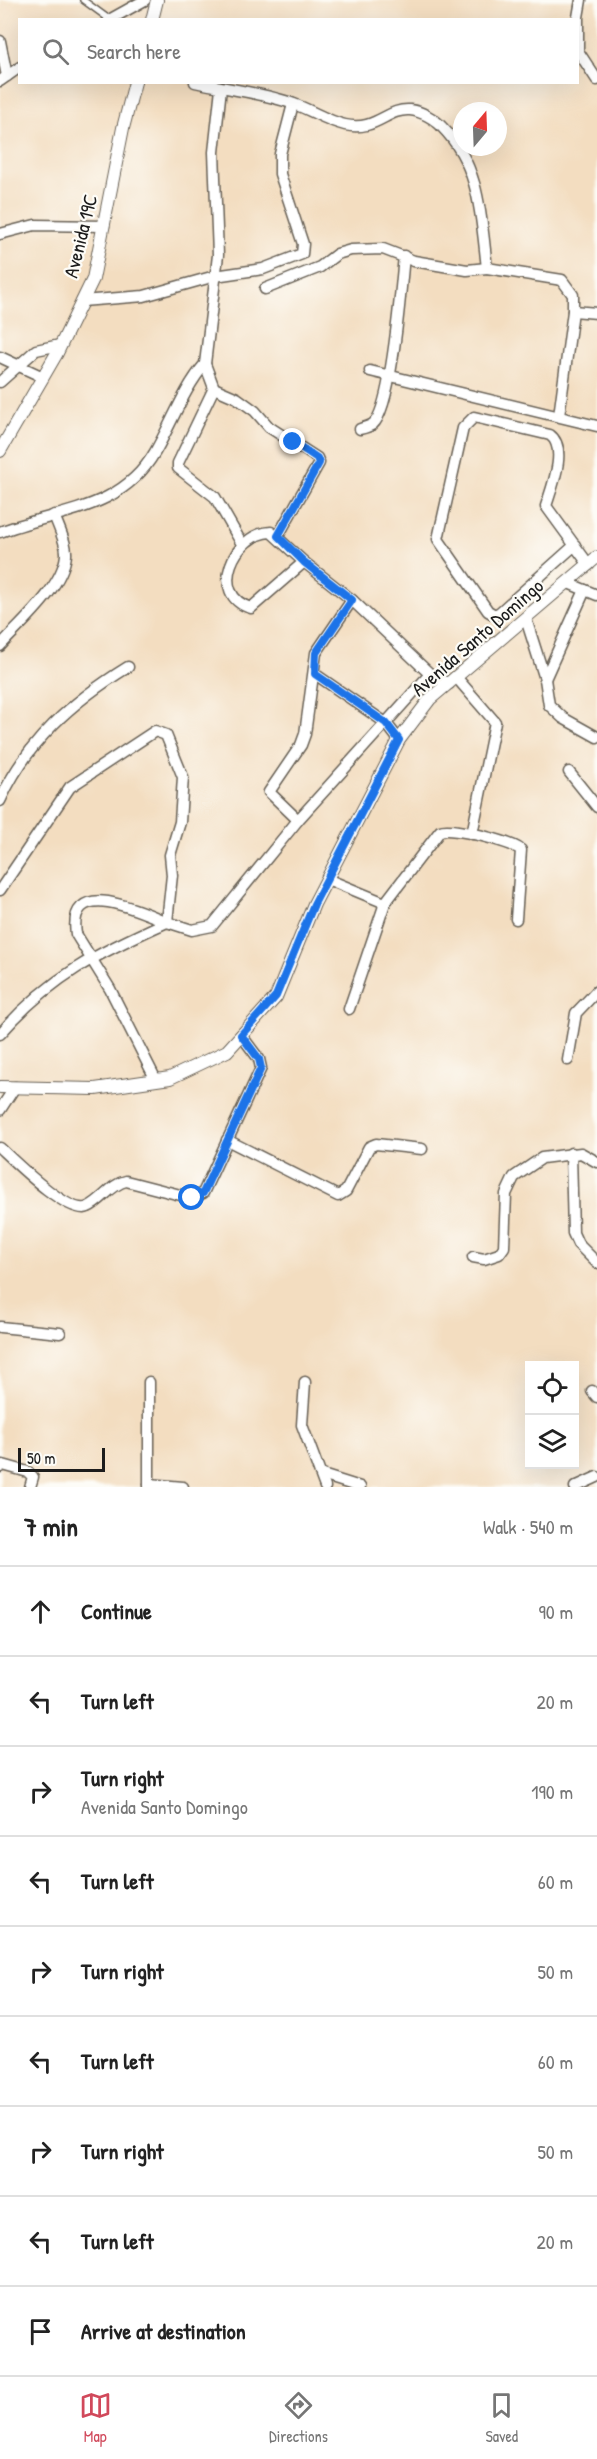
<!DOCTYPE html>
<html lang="en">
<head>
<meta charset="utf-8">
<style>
	body { margin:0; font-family:"Patrick Hand",sans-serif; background:#f6f6f6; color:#222 }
	.controls { position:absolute; right:18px; bottom:18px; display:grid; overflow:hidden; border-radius:0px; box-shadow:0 6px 24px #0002 }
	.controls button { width:54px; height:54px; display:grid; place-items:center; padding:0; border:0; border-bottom:2px solid #e0e0e0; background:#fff; color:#222; font:30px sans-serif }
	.compass { position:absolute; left:453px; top:102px; width:54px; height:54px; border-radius:50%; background:#fff; box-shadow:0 6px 24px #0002; rotate:19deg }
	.scale { position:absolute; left:18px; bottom:15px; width:87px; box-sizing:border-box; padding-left:6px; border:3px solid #1c1c1c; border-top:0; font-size:16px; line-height:21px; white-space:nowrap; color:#1c1c1c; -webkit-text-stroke:4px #fdfcf7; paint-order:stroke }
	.stop { position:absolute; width:18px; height:18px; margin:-14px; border:4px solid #1a73e8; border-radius:50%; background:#fff }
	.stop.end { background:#1a73e8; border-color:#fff; box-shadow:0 2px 6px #0008 }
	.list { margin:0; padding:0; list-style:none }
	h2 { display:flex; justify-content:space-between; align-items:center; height:78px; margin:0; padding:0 24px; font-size:26px }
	h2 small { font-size:20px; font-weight:400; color:#767676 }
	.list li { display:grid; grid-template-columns:39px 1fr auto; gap:18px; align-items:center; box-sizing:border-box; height:90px; padding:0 24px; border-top:2px solid #e0e0e0 }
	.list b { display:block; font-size:22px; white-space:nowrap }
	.list p { margin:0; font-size:20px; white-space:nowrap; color:#767676 }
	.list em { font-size:20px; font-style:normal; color:#767676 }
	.icon { flex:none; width:33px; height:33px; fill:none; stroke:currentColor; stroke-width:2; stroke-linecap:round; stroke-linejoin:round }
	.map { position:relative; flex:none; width:597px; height:1487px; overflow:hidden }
	.search { position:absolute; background:#fff; box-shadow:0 6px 24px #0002; left:18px; right:18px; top:18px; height:66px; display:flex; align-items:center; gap:15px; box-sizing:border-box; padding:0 21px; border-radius:0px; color:#767676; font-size:22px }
	.sheet { height:888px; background:#fff }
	nav { display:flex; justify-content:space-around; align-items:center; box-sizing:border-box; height:84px; border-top:2px solid #e0e0e0; background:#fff; font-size:16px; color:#767676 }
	nav a { display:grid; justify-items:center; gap:3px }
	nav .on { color:#d1495b }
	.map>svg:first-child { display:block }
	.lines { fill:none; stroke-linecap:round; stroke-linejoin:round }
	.service-casing { stroke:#676055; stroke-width:8 }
	.minor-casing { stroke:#676055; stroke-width:13 }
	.tertiary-casing { stroke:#676055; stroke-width:14 }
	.service { stroke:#fff; stroke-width:5 }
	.minor { stroke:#fff; stroke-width:10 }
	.tertiary { stroke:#fff; stroke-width:12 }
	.route { stroke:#1a73e8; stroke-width:8 }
	.labels { text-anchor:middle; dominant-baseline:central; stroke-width:4.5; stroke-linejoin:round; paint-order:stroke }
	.street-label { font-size:20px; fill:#1c1c1c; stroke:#fdfcf7 }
</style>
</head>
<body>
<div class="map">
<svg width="597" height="1487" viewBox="0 0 597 1487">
	<rect width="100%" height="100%" fill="#fdfcf7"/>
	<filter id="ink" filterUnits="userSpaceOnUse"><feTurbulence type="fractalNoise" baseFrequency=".0167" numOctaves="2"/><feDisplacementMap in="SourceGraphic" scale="12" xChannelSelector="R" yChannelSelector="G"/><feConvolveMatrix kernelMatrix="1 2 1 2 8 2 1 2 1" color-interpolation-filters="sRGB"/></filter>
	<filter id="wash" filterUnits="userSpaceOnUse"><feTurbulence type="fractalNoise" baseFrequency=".008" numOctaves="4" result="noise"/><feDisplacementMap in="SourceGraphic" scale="24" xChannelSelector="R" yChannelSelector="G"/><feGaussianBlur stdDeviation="1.35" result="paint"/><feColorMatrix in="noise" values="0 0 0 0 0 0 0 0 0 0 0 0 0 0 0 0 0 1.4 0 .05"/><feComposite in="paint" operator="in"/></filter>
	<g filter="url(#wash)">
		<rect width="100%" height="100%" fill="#f3ddc0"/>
	</g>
	<g filter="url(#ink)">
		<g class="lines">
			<defs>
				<path id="service" d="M83,0L109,19"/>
				<g id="minor">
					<path d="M581,0L578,17V51L597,80"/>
					<path d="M109,20L145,0"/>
					<path d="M0,41L7,76"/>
					<path d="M0,81L20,67"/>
					<path d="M195,82C227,89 264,93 294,104C311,110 327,121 345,125C376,132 387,108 410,110C421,111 435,119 442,127C480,165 481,217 487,268L562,280L573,295V311L559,416"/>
					<path d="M0,234L35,225L104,226"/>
					<path d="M265,289L320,267L337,254L351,250L383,249L414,261L467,270L487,268"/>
					<path d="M82,301L144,296L215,276L263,269L302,254L303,244L280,174V154L293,104"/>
					<path d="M573,311L597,313"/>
					<path d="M0,357L43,377"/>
					<path d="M205,364L214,388L178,463V468L215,497L242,544"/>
					<path d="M370,371L597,426"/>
					<path d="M0,382L36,350L60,345"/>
					<path d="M214,388L237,398L255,411L269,427L317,458L319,463L278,536"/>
					<path d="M360,429C364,428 370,426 373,424C392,408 401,285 404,256"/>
					<path d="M0,532C58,510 121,511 155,452C172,423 183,390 205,364L218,255L214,152L221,88"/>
					<path d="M575,545L500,612L495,615L488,611L438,539L463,428L474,417L550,435C568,448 552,487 546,506L589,565"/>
					<path d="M304,562L251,608C207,595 234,533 271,532L304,562L352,600L430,674L449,684"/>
					<path d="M568,583L597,595"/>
					<path d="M526,619L545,679L549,705L563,718L597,737"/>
					<path d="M0,646C21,623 63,587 66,555C67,544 58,526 54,515"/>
					<path d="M315,674L386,723L399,740"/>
					<path d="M456,677L495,722L472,834"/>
					<path d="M545,679L585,590"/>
					<path d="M569,772L597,807"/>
					<path d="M0,801C27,741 73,701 128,667"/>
					<path d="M298,820L269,792L301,745L305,734L316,653L352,600"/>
					<path d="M327,879L385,903"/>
					<path d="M0,890L70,787L155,731L166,735L183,777L180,822L170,855L172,875L167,922C142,912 67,875 76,934L110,989L156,1080"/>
					<path d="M349,1009L385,903L440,831C451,826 512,842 521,850L516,919"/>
					<path d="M0,1034C51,976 98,953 167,922L192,930L212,926L298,820L430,674"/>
					<path d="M568,1060L576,1013L597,991"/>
					<path d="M0,1110L15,1087"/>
					<path d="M227,1140L338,1196L346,1191L369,1147L376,1144L422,1149"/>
					<path d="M0,1148C14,1161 69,1216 88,1207C102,1201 111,1184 126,1181L192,1198L203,1193L261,1068L259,1059L241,1035"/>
					<path d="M571,1153L573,1233L578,1244L597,1263"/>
					<path d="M473,1257L484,1259L499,1254L504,1247L506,1194L514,1177L542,1158L581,1153L597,1162"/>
					<path d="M0,1327L60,1333"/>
					<path d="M149,1382V1487"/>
					<path d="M305,1382L302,1425L325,1487"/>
					<path d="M592,1391L597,1397"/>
					<path d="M0,1467L3,1465L28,1472L33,1477L30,1487"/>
					<path d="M322,1475L360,1487"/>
					<path d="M149,1484L183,1487"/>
					<path d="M575,1487L597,1477"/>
				</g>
				<g id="tertiary">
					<path d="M152,20L157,0"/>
					<path d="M0,451L57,353L93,279L123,128L135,82"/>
					<path d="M0,1087L95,1089L170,1078L227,1051L276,997L314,904L399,740L430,699L597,557"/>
				</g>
			</defs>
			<!-- service casing -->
			<use href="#service" class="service-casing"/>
			<!-- minor casing -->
			<use href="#minor" class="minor-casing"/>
			<!-- tertiary casing -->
			<use href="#tertiary" class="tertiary-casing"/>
			<!-- service -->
			<use href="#service" class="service"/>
			<!-- minor -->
			<use href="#minor" class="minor"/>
			<!-- tertiary -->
			<use href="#tertiary" class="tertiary"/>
		</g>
	</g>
	<g class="lines" filter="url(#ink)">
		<!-- route -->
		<path class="route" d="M192,1198L203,1193L261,1068L259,1059L241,1035L276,996L314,904L399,740L386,723L315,674L316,653L352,600L304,562L278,536L319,463L317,458L293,442"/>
	</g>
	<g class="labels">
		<!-- street labels -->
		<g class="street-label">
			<text transform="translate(80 236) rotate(-76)">Avenida 19C</text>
			<text transform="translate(477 637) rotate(-41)">Avenida Santo Domingo</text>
		</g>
	</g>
</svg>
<div class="controls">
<button><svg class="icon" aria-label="locate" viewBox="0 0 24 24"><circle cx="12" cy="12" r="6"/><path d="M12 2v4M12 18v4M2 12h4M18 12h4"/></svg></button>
<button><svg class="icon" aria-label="layers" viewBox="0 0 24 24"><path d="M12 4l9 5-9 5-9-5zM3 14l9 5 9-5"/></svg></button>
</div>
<svg class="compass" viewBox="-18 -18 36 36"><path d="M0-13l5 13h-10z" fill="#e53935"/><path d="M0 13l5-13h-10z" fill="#767676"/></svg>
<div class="scale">50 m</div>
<div class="stop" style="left:192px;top:1198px"></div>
<div class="stop end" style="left:293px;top:442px"></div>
<div class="search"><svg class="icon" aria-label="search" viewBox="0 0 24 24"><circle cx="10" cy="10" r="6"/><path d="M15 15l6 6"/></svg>Search here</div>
</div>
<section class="sheet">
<h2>7 min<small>Walk · 540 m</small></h2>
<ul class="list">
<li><svg class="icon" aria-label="ahead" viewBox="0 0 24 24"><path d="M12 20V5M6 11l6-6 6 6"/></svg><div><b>Continue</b></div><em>90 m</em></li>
<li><svg class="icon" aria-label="left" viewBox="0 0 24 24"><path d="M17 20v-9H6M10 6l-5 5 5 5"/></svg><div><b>Turn left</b></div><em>20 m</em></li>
<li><svg class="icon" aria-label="right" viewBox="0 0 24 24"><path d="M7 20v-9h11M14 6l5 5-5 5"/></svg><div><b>Turn right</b><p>Avenida Santo Domingo</p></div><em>190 m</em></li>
<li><svg class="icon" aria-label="left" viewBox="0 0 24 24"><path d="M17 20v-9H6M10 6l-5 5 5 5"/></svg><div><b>Turn left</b></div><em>60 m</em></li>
<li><svg class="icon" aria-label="right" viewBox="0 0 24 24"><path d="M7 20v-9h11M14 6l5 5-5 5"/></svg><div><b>Turn right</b></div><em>50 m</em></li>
<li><svg class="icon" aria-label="left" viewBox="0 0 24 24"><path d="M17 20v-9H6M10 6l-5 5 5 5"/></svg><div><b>Turn left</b></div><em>60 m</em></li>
<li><svg class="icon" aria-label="right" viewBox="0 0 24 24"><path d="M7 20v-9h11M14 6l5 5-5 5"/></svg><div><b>Turn right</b></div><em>50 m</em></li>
<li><svg class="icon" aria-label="left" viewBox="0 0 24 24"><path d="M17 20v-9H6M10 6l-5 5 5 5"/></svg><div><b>Turn left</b></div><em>20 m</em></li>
<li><svg class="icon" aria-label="arrive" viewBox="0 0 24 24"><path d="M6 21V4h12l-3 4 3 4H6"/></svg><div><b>Arrive at destination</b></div></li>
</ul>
</section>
<nav>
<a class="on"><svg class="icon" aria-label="map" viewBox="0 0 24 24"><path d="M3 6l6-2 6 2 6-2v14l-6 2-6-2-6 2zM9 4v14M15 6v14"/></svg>Map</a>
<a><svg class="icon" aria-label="directions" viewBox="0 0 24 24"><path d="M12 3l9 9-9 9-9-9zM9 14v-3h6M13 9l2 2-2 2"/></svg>Directions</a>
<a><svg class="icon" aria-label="saved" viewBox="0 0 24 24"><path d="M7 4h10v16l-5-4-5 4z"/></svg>Saved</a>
</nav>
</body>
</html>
